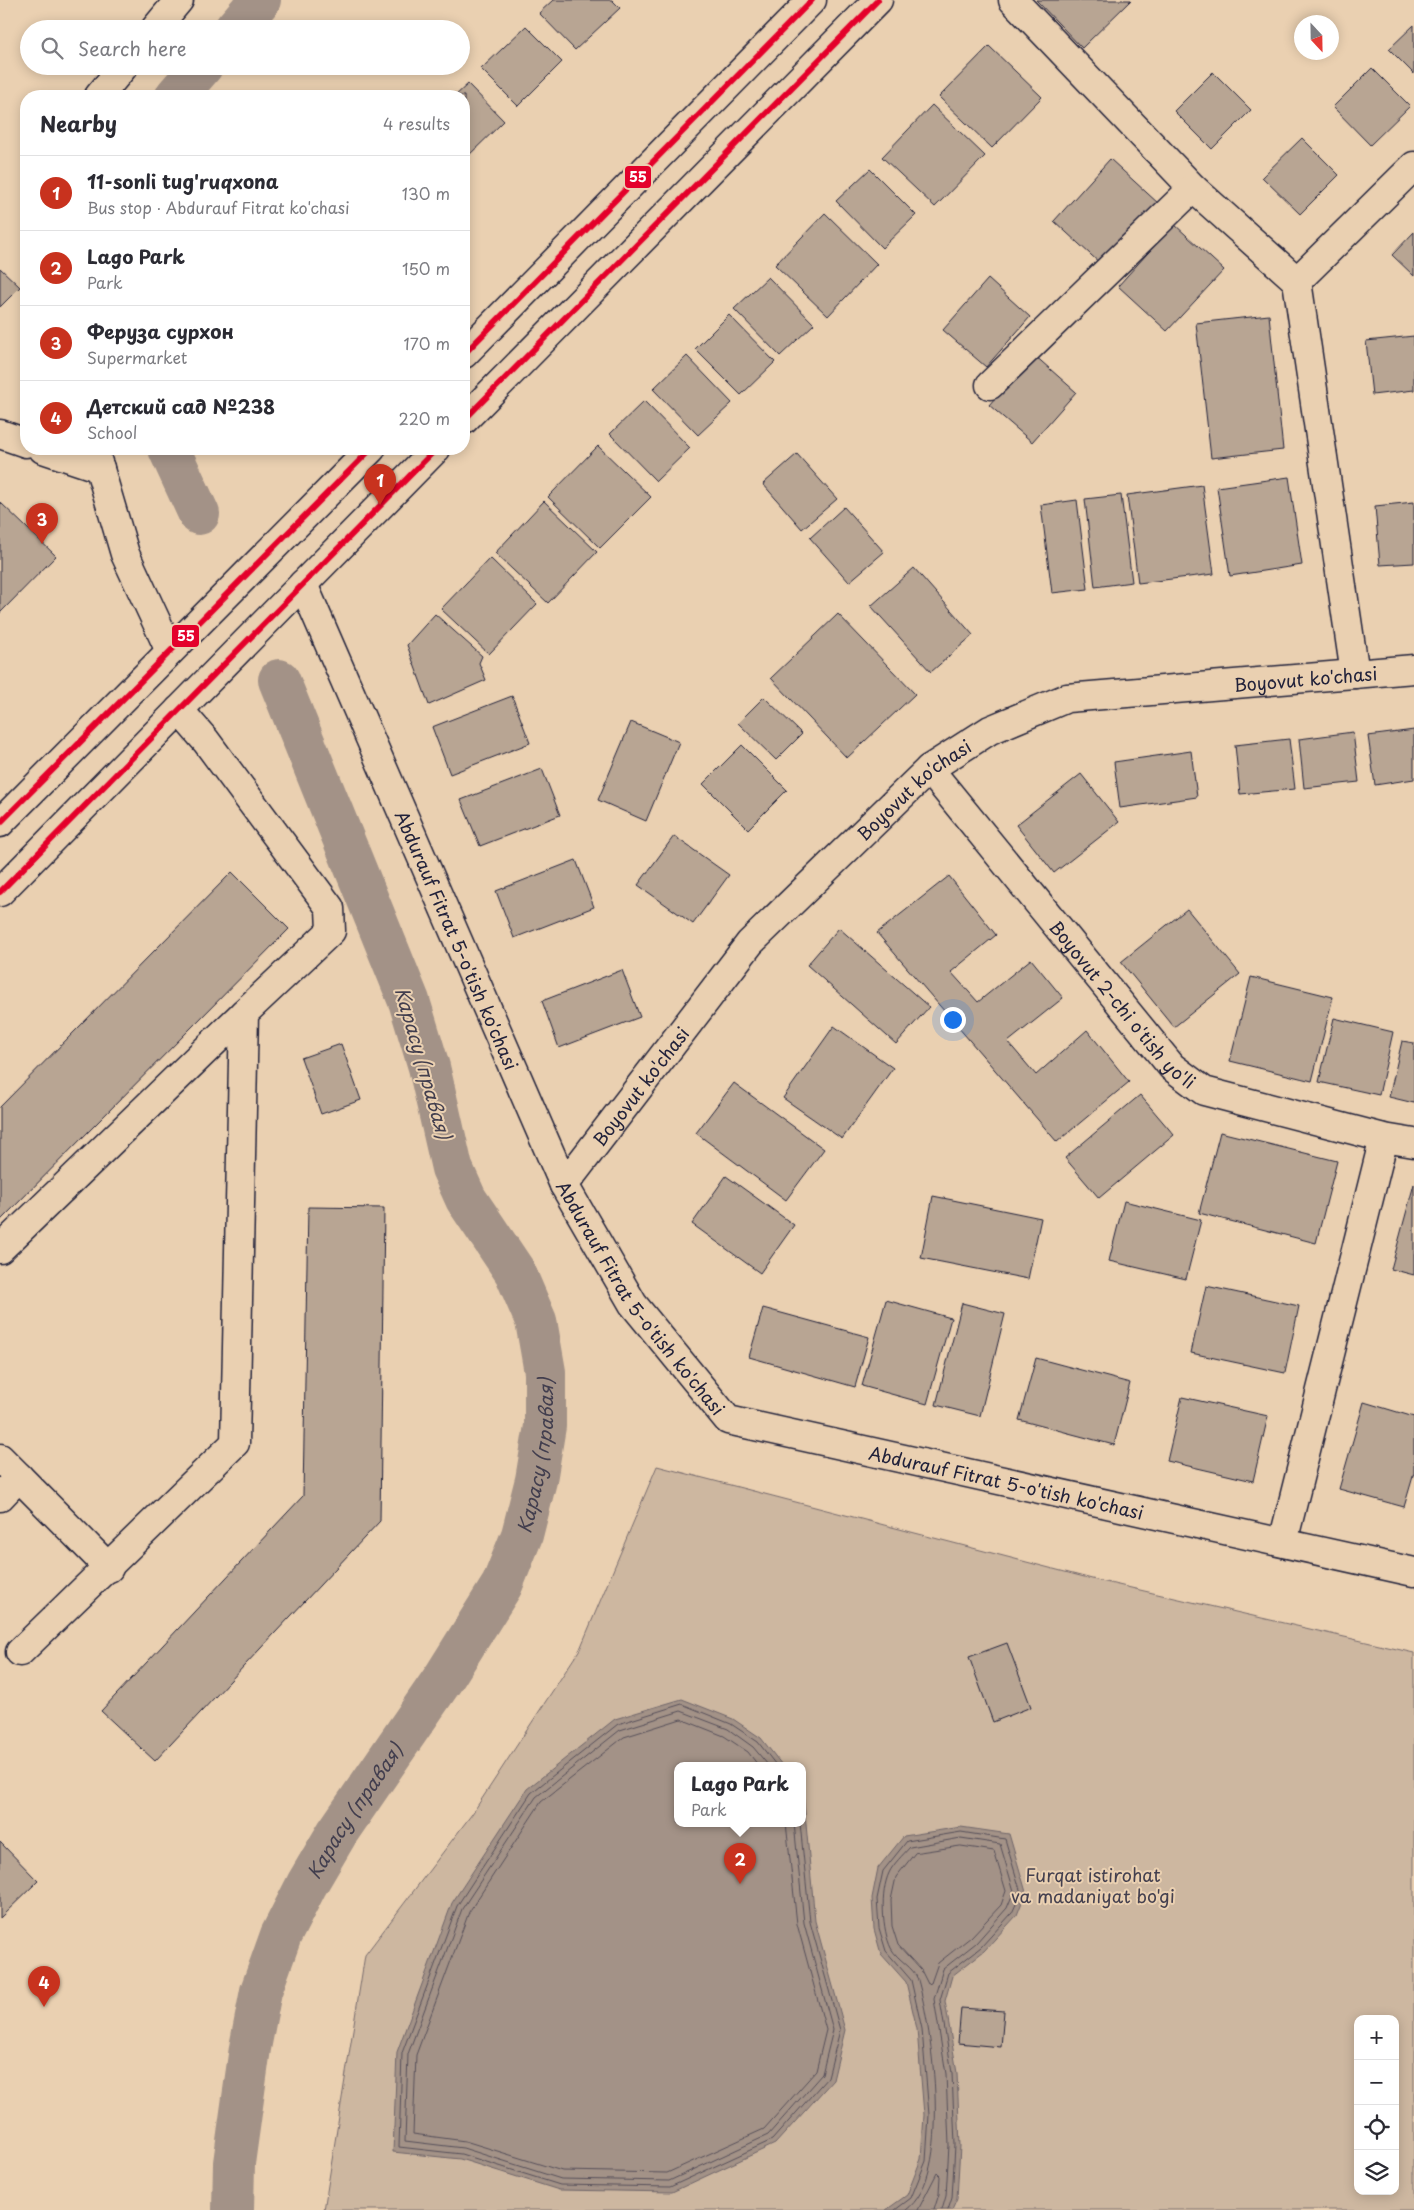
<!DOCTYPE html>
<html lang="en">
<head>
<meta charset="utf-8">
<style>
	body { margin:0; font-family:"Playpen Sans",sans-serif; background:#f2f2f3; color:#2b2b33 }
	.controls { position:absolute; right:15px; bottom:15px; display:grid; overflow:hidden; border-radius:10px; box-shadow:0 2px 12px #0003 }
	.controls button { width:45px; height:45px; display:grid; place-items:center; padding:0; border:0; border-bottom:1px solid #e1e1e2; background:#fff; color:#2b2b33; font:25px sans-serif }
	.compass { position:absolute; left:1294px; top:15px; width:45px; height:45px; border-radius:50%; background:#fff; box-shadow:0 2px 12px #0003; rotate:158deg }
	.you { position:absolute; left:952px; top:1019px; width:18px; height:18px; margin:-12px; border:4px solid #fff; border-radius:50%; background:#1a73e8; box-shadow:0 0 0 8px #1a73e833 }
	.badge { display:grid; place-items:center; width:32px; height:32px; border-radius:50%; background:#c8321e; color:#fff; font-size:16px; font-weight:700 }
	.pin { position:absolute; translate:-50% -41px; filter:drop-shadow(0 1px 2px #0008) }
	.pin::after { content:''; position:absolute; top:26px; width:18px; height:15px; background:inherit; clip-path:polygon(0 0,100% 0,50% 100%) }
	.popup { position:absolute; left:674px; top:1762px; width:132px; height:65px; box-sizing:border-box; display:grid; place-content:center; border-radius:10px; background:#fff; filter:drop-shadow(0 1px 4px #0005); font-size:16px; white-space:nowrap; color:#7c7c81 }
	.popup b { font-size:19px; color:#2b2b33 }
	.popup::after { content:''; position:absolute; left:50%; top:100%; margin-left:-10px; border:10px solid transparent; border-top-color:#fff }
	.list { margin:0; padding:0; list-style:none }
	h2 { display:flex; justify-content:space-between; align-items:center; height:65px; margin:0; padding:0 20px; font-size:21px }
	h2 small { font-size:16px; font-weight:400; color:#7c7c81 }
	.list li { display:grid; grid-template-columns:32px 1fr auto; gap:15px; align-items:center; box-sizing:border-box; height:75px; padding:0 20px; border-top:1px solid #e1e1e2 }
	.list b { display:block; font-size:19px; white-space:nowrap }
	.list p { margin:0; font-size:16px; white-space:nowrap; color:#7c7c81 }
	.list em { font-size:16px; font-style:normal; color:#7c7c81 }
	.icon { flex:none; width:28px; height:28px; fill:none; stroke:currentColor; stroke-width:2; stroke-linecap:round; stroke-linejoin:round }
	.map { position:relative; flex:none; width:1414px; height:2210px; overflow:hidden }
	.search { position:absolute; background:#fff; box-shadow:0 2px 12px #0003; left:20px; top:20px; width:450px; height:55px; display:flex; align-items:center; gap:12px; box-sizing:border-box; padding:0 18px; border-radius:28px; color:#7c7c81; font-size:19px }
	.panel { position:absolute; background:#fff; box-shadow:0 2px 12px #0003; left:20px; top:90px; width:450px; height:365px; border-radius:20px }
	.map>svg:first-child { display:block }
	.green { fill:#cdb7a0; stroke:#786c6e; fill-rule:evenodd }
	.water { fill:#a39287; stroke:#6f6569 }
	.lines { fill:none; stroke-linecap:round; stroke-linejoin:round }
	.shore { stroke:#564f59; stroke-width:1 }
	.canal { stroke:#a39287; stroke-width:42 }
	.building { fill:#b8a593; stroke:#22223b }
	.minor-casing { stroke:#22223b; stroke-width:31 }
	.major-casing { stroke:#22223b; stroke-width:31 }
	.minor { stroke:#ead0b1; stroke-width:28 }
	.major { stroke:#ead0b1; stroke-width:28 }
	.bus-1-casing { stroke:#ead0b1; stroke-width:10 }
	.bus-1 { stroke:#e4002b; stroke-width:6 }
	.labels { text-anchor:middle; dominant-baseline:central; stroke-width:4; stroke-linejoin:round; paint-order:stroke }
	.street-label { font-size:18px; fill:#22223b; stroke:#ead0b1 }
	.park-label { font-size:18px; fill:#44404f; stroke:#ead0b1 }
	.water-label { font-size:19px; font-style:italic; fill:#423e4e; stroke:#ead0b1 }
	.line-badge { stroke:#ead0b1; stroke-width:2 }
	.badge-label { font-size:14px; text-anchor:middle; font-weight:bold; fill:#fff }
</style>
</head>
<body>
<div class="map">
<svg width="1414" height="2210" viewBox="0 0 1414 2210">
	<rect width="100%" height="100%" fill="#ead0b1"/>
	<filter id="ink" filterUnits="userSpaceOnUse"><feTurbulence type="fractalNoise" baseFrequency=".02" numOctaves="2"/><feDisplacementMap in="SourceGraphic" scale="10" xChannelSelector="R" yChannelSelector="G"/><feConvolveMatrix kernelMatrix="1 2 1 2 8 2 1 2 1" color-interpolation-filters="sRGB"/></filter>
	<g filter="url(#ink)">
		<!-- green -->
		<path class="green" d="M657,1466L1092,1579L1414,1653V2210H324L365,1955L472,1814L580,1649ZM678,1765H802V1823H678ZM1358,2019H1395V2191H1358Z"/>
		<!-- water -->
		<g class="water">
			<path d="M682,1699L733,1719L761,1738L782,1765H678V1823H802L803,1792L815,1921L845,2030L833,2080L775,2144L672,2192L559,2190L460,2159L393,2152L397,2052L452,1903L527,1789L615,1719Z"/>
			<path d="M961,1827L1009,1834L1026,1892L1017,1915L984,1951L952,1976L945,2001L957,2073L960,2146L957,2199L952,2210H886L907,2195L921,2159L924,2115L917,2029L906,1982L881,1954L874,1929L872,1898L878,1868L904,1836Z"/>
		</g>
		<g class="lines">
			<!-- shore -->
			<g class="shore">
				<path d="M758,1765L748,1752L724,1736L681,1719L624,1737L541,1802L469,1912L416,2055L413,2134L465,2141L562,2171L667,2173L764,2129L816,2071L826,2030L797,1924L786,1823"/>
				<path d="M768,1765L753,1747L728,1729L681,1711L620,1730L536,1797L462,1909L408,2054L405,2141L463,2148L561,2179L669,2181L768,2135L822,2074L833,2030L804,1923L794,1823"/>
				<path d="M776,1765L758,1742L731,1724L682,1704L618,1724L531,1793L457,1906L402,2053L399,2147L461,2154L560,2185L670,2187L772,2140L828,2077L840,2030L810,1922L800,1823"/>
				<path d="M961,1846L994,1851L1006,1891L1001,1905L971,1937L938,1963L931,1983L928,1984L921,1970L898,1945L892,1926L891,1900L896,1877L915,1853Z"/>
				<path d="M895,2210L911,2198L926,2161L929,2115L922,2029L911,1980L886,1951L879,1928L877,1899L883,1871L907,1841L961,1832L1005,1839L1021,1893L1012,1913L981,1947L948,1973L940,2000L952,2073L955,2145L952,2198L948,2210"/>
				<path d="M906,2210C954,2176 932,2030 918,1980C914,1967 897,1960 891,1948C882,1930 880,1892 889,1873C893,1864 903,1855 910,1847L961,1838L1000,1844L1014,1891L1007,1908L976,1943L943,1969L934,1999L946,2074L949,2145L946,2196L942,2210"/>
				<path d="M918,2210L937,2173L940,2176L939,2194L934,2210"/>
			</g>
			<!-- canal -->
			<g class="canal">
				<path d="M235,29L260,0"/>
				<path d="M176,96L202,66"/>
				<path d="M169,449L199,514"/>
				<path id="s1" d="M233,2210L234,2163L250,2048L261,1991L281,1935L307,1884L337,1833L445,1676L502,1585L522,1535L536,1480L545,1426V1372L536,1321L515,1272L466,1199L452,1168L429,1067L409,1001L279,680"/>
			</g>
		</g>
		<!-- building -->
		<g class="building">
			<path d="M553,0H612L620,8L575,50L539,13Z"/>
			<path d="M1036,0H1131L1082,48Z"/>
			<path d="M1414,25V74L1389,49Z"/>
			<path d="M526,26L562,62L518,106L481,69Z"/>
			<path d="M989,46L1042,97L992,148L939,97Z"/>
			<path d="M1372,68L1410,106L1370,145L1333,107Z"/>
			<path d="M1213,72L1251,110L1212,149L1174,111Z"/>
			<path d="M468,84L504,121L464,160V96H455Z"/>
			<path d="M932,105L985,156L935,207L882,157Z"/>
			<path d="M1302,138L1339,175L1300,214L1262,177Z"/>
			<path d="M1110,159L1159,204L1103,266L1054,221Z"/>
			<path d="M870,169L916,215L882,248L836,201Z"/>
			<path d="M825,213L877,264L828,316L775,265Z"/>
			<path d="M1174,224L1224,270L1167,331L1118,286Z"/>
			<path d="M1414,232V276L1392,255Z"/>
			<path d="M0,268L20,287L0,307Z"/>
			<path d="M768,277L814,324L780,356L734,309Z"/>
			<path d="M988,279L1030,317L986,367L943,330Z"/>
			<path d="M729,315L775,362L741,395L695,349Z"/>
			<path d="M1269,315L1283,450L1211,458L1196,323Z"/>
			<path d="M1414,336V390L1372,395L1366,341Z"/>
			<path d="M1033,354L1076,392L1032,442L989,405Z"/>
			<path d="M687,356L732,403L698,435L653,389Z"/>
			<path d="M644,401L690,448L656,481L610,434Z"/>
			<path d="M598,446L651,497L600,548L548,497Z"/>
			<path d="M797,454L837,499L802,529L763,484Z"/>
			<path d="M1289,477L1302,565L1230,576L1217,487Z"/>
			<path d="M1202,485L1214,574L1138,583L1127,495Z"/>
			<path d="M1121,495L1132,582L1095,587L1085,499Z"/>
			<path d="M1077,500L1088,589L1052,593L1041,505Z"/>
			<path d="M544,501L597,552L548,603L495,553Z"/>
			<path d="M0,502L56,556L0,613Z"/>
			<path d="M1414,502V563L1380,565L1375,506Z"/>
			<path d="M844,507L884,552L849,582L810,538Z"/>
			<path d="M490,558L537,604L489,654L441,609Z"/>
			<path d="M914,568L973,635L931,672L871,606Z"/>
			<path d="M435,614L482,656L479,663L486,680L429,705L407,645Z"/>
			<path d="M838,614L915,694L847,758L771,678Z"/>
			<path d="M512,696L530,743L450,774L432,727Z"/>
			<path d="M764,697L802,734L776,760L738,723Z"/>
			<path d="M631,722L679,742L646,821L598,800Z"/>
			<path d="M1414,730V779L1375,785L1368,736Z"/>
			<path d="M1353,732L1359,782L1304,788L1299,739Z"/>
			<path d="M1289,739L1295,789L1240,794L1235,745Z"/>
			<path d="M742,745L787,790L748,829L703,784Z"/>
			<path d="M1191,751L1197,797L1120,808L1114,762Z"/>
			<path d="M542,769L560,815L480,846L461,800Z"/>
			<path d="M1081,774L1119,822L1054,873L1016,825Z"/>
			<path d="M674,836L729,875L693,924L638,885Z"/>
			<path d="M576,860L594,907L514,938L496,891Z"/>
			<path d="M232,872L289,929L0,1221V1107Z"/>
			<path d="M949,876L996,935L951,972L978,1002L1031,959L1063,998L1008,1042L1036,1075L1087,1030L1129,1082L1057,1142L877,933Z"/>
			<path d="M1187,909L1240,974L1174,1027L1121,962Z"/>
			<path d="M839,928L929,1007L896,1044L807,965Z"/>
			<path d="M622,970L640,1017L559,1048L542,1001Z"/>
			<path d="M1251,977L1333,997L1312,1081L1230,1061Z"/>
			<path d="M1334,1018L1393,1032L1379,1095L1319,1082Z"/>
			<path d="M834,1026L893,1068L842,1139L783,1098Z"/>
			<path d="M1402,1041L1414,1043V1103L1389,1097Z"/>
			<path d="M341,1044L361,1100L321,1114L301,1058Z"/>
			<path d="M734,1083L824,1149L786,1200L696,1133Z"/>
			<path d="M1140,1095L1174,1135L1099,1198L1065,1158Z"/>
			<path d="M1220,1132L1337,1161L1316,1243L1199,1213Z"/>
			<path d="M726,1176L794,1225L760,1273L692,1224Z"/>
			<path d="M1414,1184V1275L1391,1269Z"/>
			<path d="M933,1196L1041,1218L1028,1279L921,1258Z"/>
			<path d="M1124,1201L1201,1220L1186,1279L1109,1261Z"/>
			<path d="M308,1207L384,1208L380,1521L155,1761L101,1711L303,1496Z"/>
			<path d="M1206,1286L1299,1306L1285,1373L1191,1353Z"/>
			<path d="M886,1300L951,1318L927,1404L862,1386Z"/>
			<path d="M962,1303L1005,1314L980,1416L936,1405Z"/>
			<path d="M763,1308L869,1337L855,1387L749,1357Z"/>
			<path d="M1036,1358L1130,1383L1114,1445L1019,1420Z"/>
			<path d="M1182,1397L1268,1416L1253,1481L1167,1461Z"/>
			<path d="M1364,1402L1414,1417V1473L1404,1507L1339,1489Z"/>
			<path d="M1007,1643L1031,1707L993,1722L969,1657Z"/>
			<path d="M0,1842L38,1881L0,1918Z"/>
			<path d="M961,2008L1004,2011L1001,2047L958,2043Z"/>
		</g>
		<g class="lines">
			<defs>
				<g id="minor">
					<path d="M1013,0L1193,188L1297,281L1355,674"/>
					<path d="M155,29L179,0"/>
					<path d="M99,96L124,66"/>
					<path d="M1297,281L1414,166"/>
					<path d="M990,385L1193,188"/>
					<path d="M0,434L26,443"/>
					<path d="M43,449L100,468"/>
					<path d="M94,449L125,554L170,651"/>
					<path id="s2" d="M303,584L564,1185L633,1304L728,1420L1414,1572"/>
					<path id="s3" d="M929,769L1172,1067L1204,1091L1384,1138L1414,1143"/>
					<path id="s4" d="M564,1185L750,943L929,769L990,730L1067,698L1414,669"/>
					<path d="M0,1249L244,1013"/>
					<path d="M0,1458L19,1477L0,1497"/>
					<path d="M19,1477L109,1568"/>
					<path d="M1283,1542L1384,1138"/>
					<path d="M20,1652L235,1443L244,1013L331,931L330,908L206,741L179,710"/>
				</g>
				<g id="major">
					<path d="M464,354L812,0"/>
					<path d="M464,420L878,0"/>
					<path d="M0,823L371,449"/>
					<path d="M0,892L436,449"/>
				</g>
			</defs>
			<!-- minor casing -->
			<use href="#minor" class="minor-casing"/>
			<!-- major casing -->
			<use href="#major" class="major-casing"/>
			<!-- minor -->
			<use href="#minor" class="minor"/>
			<!-- major -->
			<use href="#major" class="major"/>
			<defs>
				<g id="bus-1">
					<path d="M464,354L812,0"/>
					<path d="M464,420L878,0"/>
					<path d="M0,823L371,449"/>
					<path d="M0,892L436,449"/>
				</g>
			</defs>
			<!-- bus-1 casing -->
			<use href="#bus-1" class="bus-1-casing"/>
			<!-- bus-1 -->
			<use href="#bus-1" class="bus-1"/>
		</g>
	</g>
	<g class="labels">
		<!-- street labels -->
		<g class="street-label">
			<text stroke="none"><textPath href="#s4" startOffset="950">Boyovut ko'chasi</textPath></text>
			<text stroke="none"><textPath href="#s4" startOffset="530">Boyovut ko'chasi</textPath></text>
			<text stroke="none"><textPath href="#s2" startOffset="388">Abdurauf Fitrat 5-o'tish ko'chasi</textPath></text>
			<text stroke="none"><textPath href="#s3" startOffset="305">Boyovut 2-chi o'tish yo'li</textPath></text>
			<text stroke="none"><textPath href="#s4" startOffset="125">Boyovut ko'chasi</textPath></text>
			<text stroke="none"><textPath href="#s2" startOffset="792">Abdurauf Fitrat 5-o'tish ko'chasi</textPath></text>
			<text stroke="none"><textPath href="#s2" startOffset="1228">Abdurauf Fitrat 5-o'tish ko'chasi</textPath></text>
		</g>
		<!-- park labels -->
		<g class="park-label">
			<text x="1093" y="1874">Furqat istirohat<tspan x="1093" dy="21">va madaniyat bo'gi</tspan></text>
		</g>
		<!-- water labels -->
		<g class="water-label">
			<text transform="translate(424 1063) rotate(74)">Карасу (правая)</text>
			<text stroke="none"><textPath href="#s1" startOffset="830">Карасу (правая)</textPath></text>
			<text stroke="none"><textPath href="#s1" startOffset="425">Карасу (правая)</textPath></text>
		</g>
	</g>
	<g class="line-badge">
		<rect x="624" y="165" width="28" height="24" rx="5" fill="#e4002b"/>
		<rect x="171" y="624" width="29" height="24" rx="5" fill="#e4002b"/>
	</g>
	<g class="badge-label">
		<text x="638" y="182">55</text>
		<text x="186" y="641">55</text>
	</g>
</svg>
<div class="controls">
<button>+</button>
<button>−</button>
<button><svg class="icon" aria-label="locate" viewBox="0 0 24 24"><circle cx="12" cy="12" r="6"/><path d="M12 2v4M12 18v4M2 12h4M18 12h4"/></svg></button>
<button><svg class="icon" aria-label="layers" viewBox="0 0 24 24"><path d="M12 4l9 5-9 5-9-5zM3 14l9 5 9-5"/></svg></button>
</div>
<svg class="compass" viewBox="-18 -18 36 36"><path d="M0-13l5 13h-10z" fill="#e53935"/><path d="M0 13l5-13h-10z" fill="#7c7c81"/></svg>
<div class="you"></div>
<div class="pin badge" style="left:380px;top:505px">1</div>
<div class="pin badge" style="left:740px;top:1884px">2</div>
<div class="popup"><b>Lago Park</b>Park</div>
<div class="pin badge" style="left:42px;top:544px">3</div>
<div class="pin badge" style="left:44px;top:2007px">4</div>
<div class="search"><svg class="icon" aria-label="search" viewBox="0 0 24 24"><circle cx="10" cy="10" r="6"/><path d="M15 15l6 6"/></svg>Search here</div>
<section class="panel">
<h2>Nearby<small>4 results</small></h2>
<ul class="list">
<li><span class="badge">1</span><div><b>11-sonli tug'ruqxona</b><p>Bus stop · Abdurauf Fitrat ko'chasi</p></div><em>130 m</em></li>
<li><span class="badge">2</span><div><b>Lago Park</b><p>Park</p></div><em>150 m</em></li>
<li><span class="badge">3</span><div><b>Феруза сурхон</b><p>Supermarket</p></div><em>170 m</em></li>
<li><span class="badge">4</span><div><b>Детский сад №238</b><p>School</p></div><em>220 m</em></li>
</ul>
</section>
</div>
</body>
</html>
